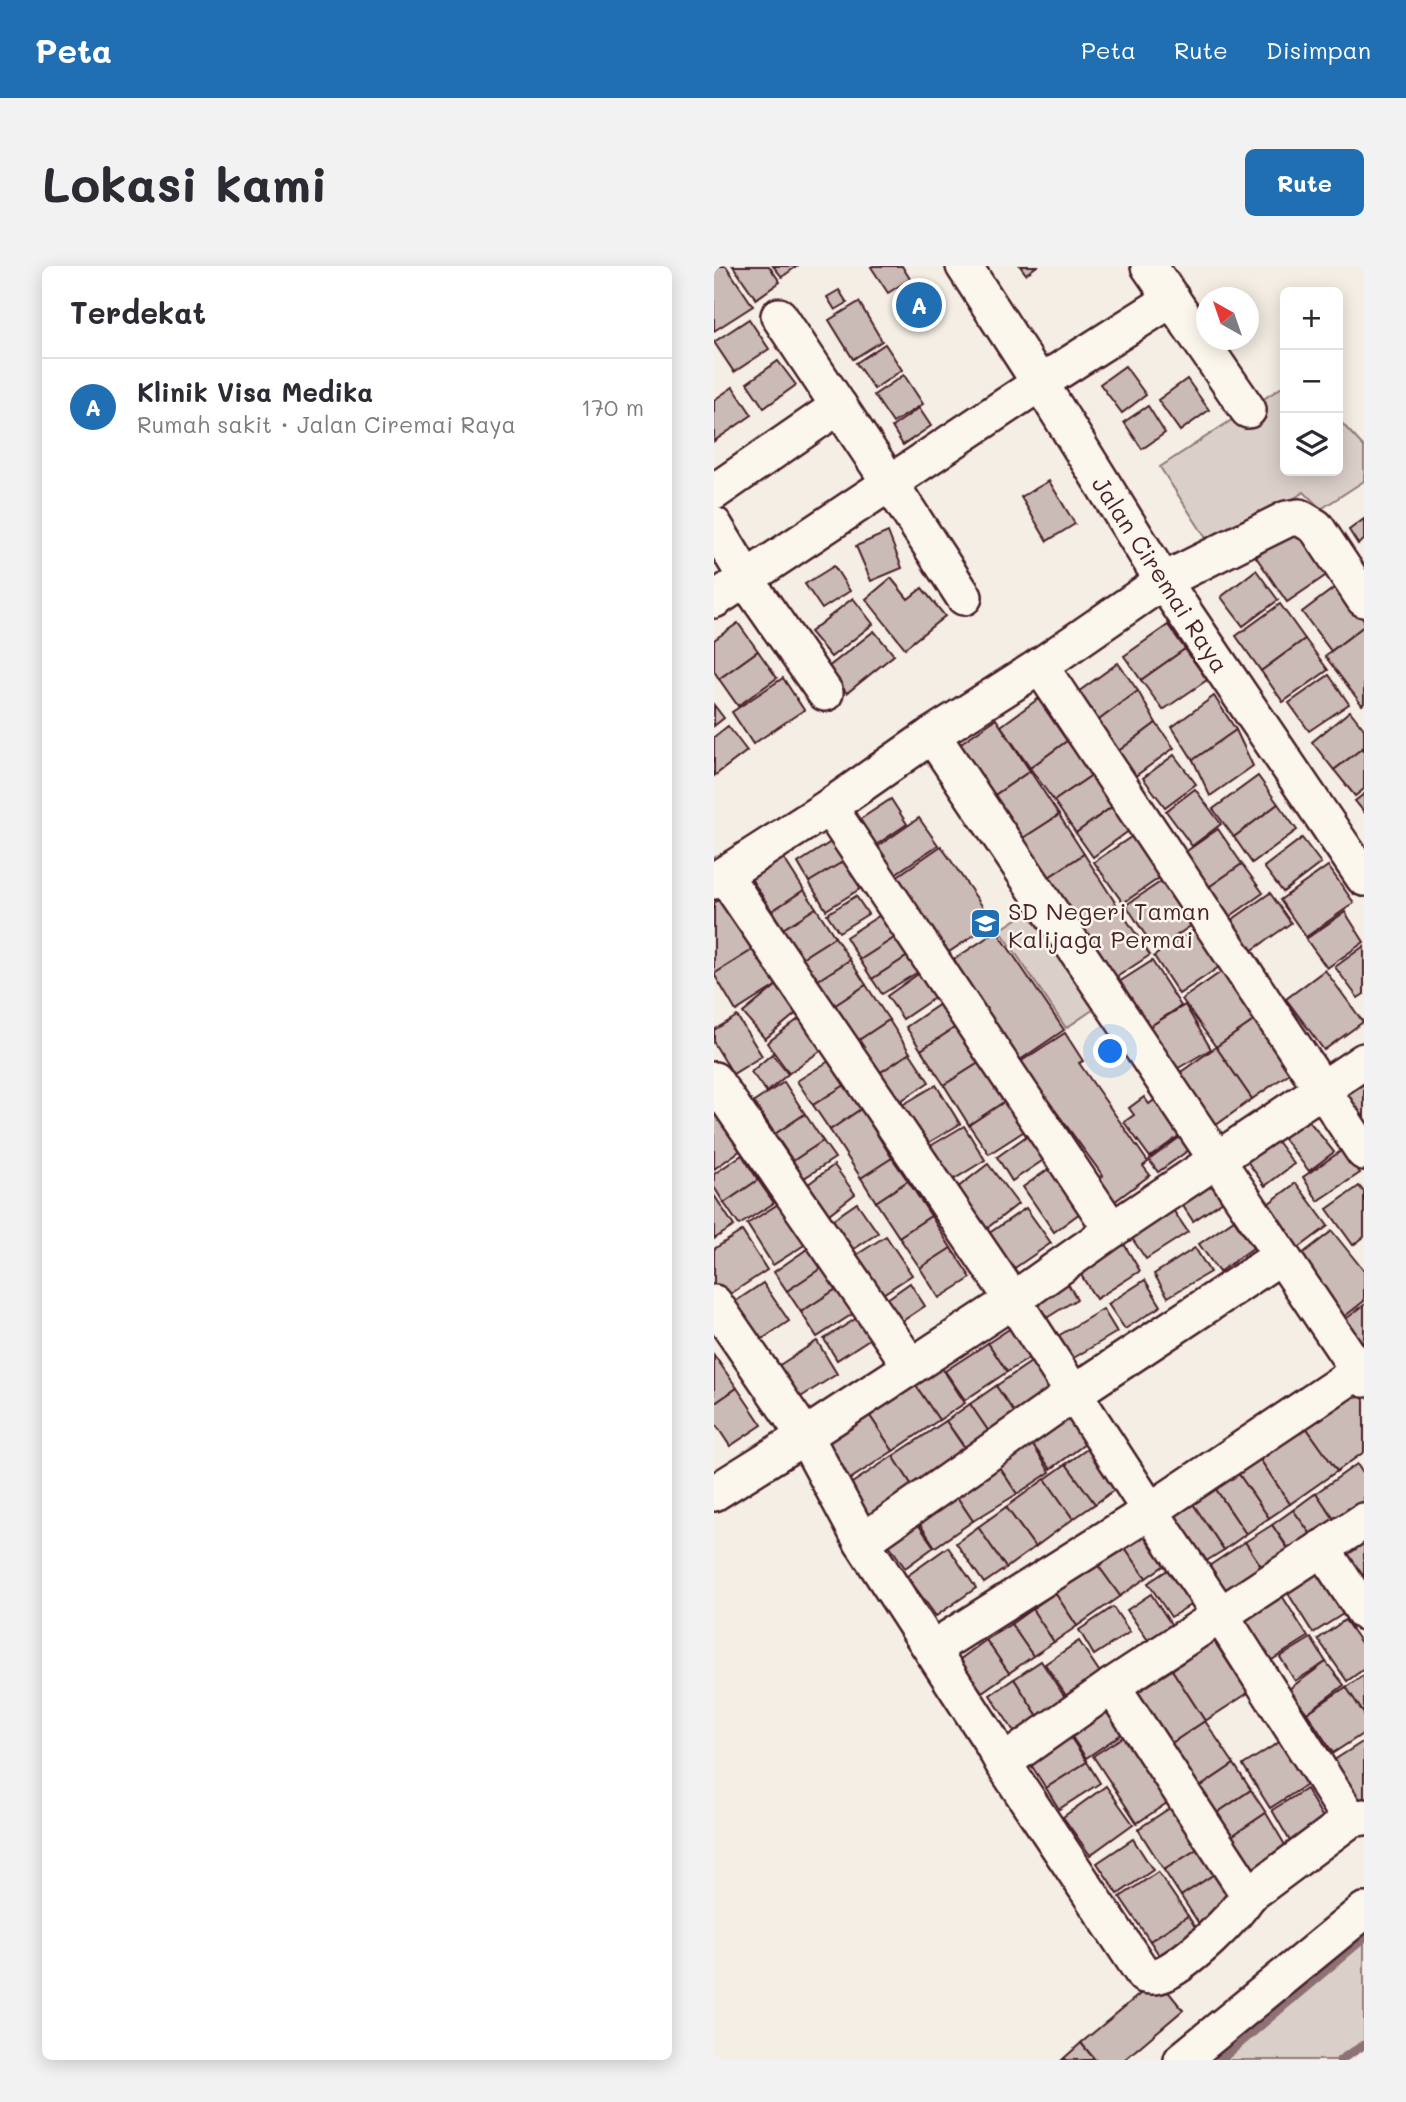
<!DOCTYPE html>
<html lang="id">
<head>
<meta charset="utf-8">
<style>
	body { margin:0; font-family:Mali,sans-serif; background:#f2f2f3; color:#2b2b33 }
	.controls { position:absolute; right:21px; top:21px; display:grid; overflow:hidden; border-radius:10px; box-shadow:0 4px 18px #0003 }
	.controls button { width:63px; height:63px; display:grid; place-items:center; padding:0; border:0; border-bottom:2px solid #e1e1e2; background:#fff; color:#2b2b33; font:35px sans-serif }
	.compass { position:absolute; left:482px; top:21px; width:63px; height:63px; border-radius:50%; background:#fff; box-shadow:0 4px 18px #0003; rotate:320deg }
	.you { position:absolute; left:397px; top:786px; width:24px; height:24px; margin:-18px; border:5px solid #fff; border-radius:50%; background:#1a73e8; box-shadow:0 0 0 10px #1a73e833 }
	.badge { display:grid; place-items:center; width:46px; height:46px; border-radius:50%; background:#1f6fb2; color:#fff; font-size:23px; font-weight:700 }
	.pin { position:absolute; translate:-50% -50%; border:4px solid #fff; box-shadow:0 2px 7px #0006 }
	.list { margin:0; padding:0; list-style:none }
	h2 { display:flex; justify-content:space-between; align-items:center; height:91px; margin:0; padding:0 28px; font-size:30px }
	h2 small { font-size:23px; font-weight:400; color:#7c7c81 }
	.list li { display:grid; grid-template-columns:46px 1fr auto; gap:21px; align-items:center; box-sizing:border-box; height:98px; padding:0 28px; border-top:2px solid #e1e1e2 }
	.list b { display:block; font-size:26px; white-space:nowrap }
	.list p { margin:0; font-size:23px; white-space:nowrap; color:#7c7c81 }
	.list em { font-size:23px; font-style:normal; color:#7c7c81 }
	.icon { flex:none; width:38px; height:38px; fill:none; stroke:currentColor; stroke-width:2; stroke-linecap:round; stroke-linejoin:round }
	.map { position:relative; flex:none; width:650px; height:1794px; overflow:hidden; border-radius:10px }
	header { display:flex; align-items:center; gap:42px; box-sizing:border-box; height:98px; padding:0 35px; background:#1f6fb2; color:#fff }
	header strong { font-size:33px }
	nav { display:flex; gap:38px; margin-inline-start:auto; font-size:24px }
	.intro { display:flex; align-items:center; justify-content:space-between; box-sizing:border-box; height:168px; padding:0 42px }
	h1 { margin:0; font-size:49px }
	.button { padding:18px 32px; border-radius:10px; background:#1f6fb2; color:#fff; font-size:24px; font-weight:700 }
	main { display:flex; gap:42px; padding:0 42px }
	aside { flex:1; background:#fff; border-radius:10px; box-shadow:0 4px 18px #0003 }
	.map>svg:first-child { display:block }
	.green { fill:#dbd0c9; stroke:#92787a; stroke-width:2 }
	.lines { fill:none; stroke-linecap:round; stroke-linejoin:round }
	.stream { stroke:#8d7174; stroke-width:9 }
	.building { fill:#cabbb6; stroke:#4a1f2b; stroke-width:2 }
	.minor-casing { stroke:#4a1f2b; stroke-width:40 }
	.minor { stroke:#fbf7ec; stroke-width:35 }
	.labels { text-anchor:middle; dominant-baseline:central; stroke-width:5; stroke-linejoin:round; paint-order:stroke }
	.street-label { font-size:24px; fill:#4a1f2b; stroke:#fbf7ec }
	.poi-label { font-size:24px; fill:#4a1f2b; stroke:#fbf7ec; text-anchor:start }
</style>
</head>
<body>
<header>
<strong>Peta</strong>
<nav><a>Peta</a><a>Rute</a><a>Disimpan</a></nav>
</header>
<div class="intro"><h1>Lokasi kami</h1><a class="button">Rute</a></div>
<main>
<aside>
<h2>Terdekat<small></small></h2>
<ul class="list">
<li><span class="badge">A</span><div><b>Klinik Visa Medika</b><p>Rumah sakit · Jalan Ciremai Raya</p></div><em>170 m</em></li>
</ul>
</aside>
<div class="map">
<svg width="650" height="1794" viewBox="0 0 650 1794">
	<rect width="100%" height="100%" fill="#f4eee4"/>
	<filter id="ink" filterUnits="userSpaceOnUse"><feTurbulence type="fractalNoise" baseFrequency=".0143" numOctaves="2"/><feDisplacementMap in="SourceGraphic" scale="14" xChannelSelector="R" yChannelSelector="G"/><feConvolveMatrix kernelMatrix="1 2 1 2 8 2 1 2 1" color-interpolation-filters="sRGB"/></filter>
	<g filter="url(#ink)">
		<!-- green -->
		<g class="green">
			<path d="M571,119V205H624V153L650,181V215L607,243L590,226L499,283L446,201Z"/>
			<path d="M318,643L383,741L352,762L286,664Z"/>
			<path d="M650,1675V1777L622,1794H509Z"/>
		</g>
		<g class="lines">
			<!-- stream -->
			<g class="stream">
				<path d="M506,1794L650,1672"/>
				<path d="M626,1794L650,1779"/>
			</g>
		</g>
		<!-- building -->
		<g class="building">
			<path d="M0,0H12L39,40L0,65Z"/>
			<path d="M19,0H55L66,16L42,33Z"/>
			<path d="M59,0H83L68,11Z"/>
			<path d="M159,0H188L196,13L174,27L157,1Z"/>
			<path d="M306,0H323L312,8Z"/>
			<path d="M125,24L133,37L121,44L113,31Z"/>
			<path d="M145,36L168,75L139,93L115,54Z"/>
			<path d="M35,53L55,83L20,106L0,76Z"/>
			<path d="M171,78L188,104L160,123L142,97Z"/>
			<path d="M64,95L82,119L50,142L33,117Z"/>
			<path d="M411,100L432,129L408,147L386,118Z"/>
			<path d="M190,109L209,138L179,157L160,129Z"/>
			<path d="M473,113L495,144L466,165L444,134Z"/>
			<path d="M19,121L38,149L0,175V134Z"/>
			<path d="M434,140L451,167L428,183L410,156Z"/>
			<path d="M205,142L217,160L189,179L178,161Z"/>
			<path d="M335,215L361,258L333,275L307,231Z"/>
			<path d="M650,253V274L644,278L635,264Z"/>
			<path d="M582,263L614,308L573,336L542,291Z"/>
			<path d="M174,266L188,302L157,315L142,280Z"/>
			<path d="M120,300L136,325L108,343L91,318Z"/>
			<path d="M542,304L564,334L529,360L507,331Z"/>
			<path d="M177,312L194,333L208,322L231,350L191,382L152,333Z"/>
			<path d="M624,319L650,354V360L617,385L588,346Z"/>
			<path d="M139,332L159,358L117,391L96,366Z"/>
			<path d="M566,338L591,373L547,405L522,370Z"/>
			<path d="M24,357L44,385L5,413L0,405V374Z"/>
			<path d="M454,359L471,383L427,414L410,390Z"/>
			<path d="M650,360V437L648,439L611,390Z"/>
			<path d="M160,365L180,389L133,427L113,402Z"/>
			<path d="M591,373L614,404L569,436L547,405Z"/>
			<path d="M471,383L493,414L449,444L427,414Z"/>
			<path d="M44,385L63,412L24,440L5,413Z"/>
			<path d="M404,397L424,425L385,454L364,426Z"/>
			<path d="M615,409L635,438L595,465L575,437Z"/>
			<path d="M69,412L90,444L39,478L18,446Z"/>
			<path d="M424,425L442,457L402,487L385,454Z"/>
			<path d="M500,430L522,464L479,494L458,461Z"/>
			<path d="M324,433L353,475L316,502L287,460Z"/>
			<path d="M0,439L10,452L0,460Z"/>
			<path d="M636,445L650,463V481L620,504L598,476Z"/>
			<path d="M282,453L316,505L275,533L241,481Z"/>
			<path d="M442,457L460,482L420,511L402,487Z"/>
			<path d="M14,460L33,485L0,510V471Z"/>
			<path d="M522,464L539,500L496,530L479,494Z"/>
			<path d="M353,475L378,509L340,535L316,502Z"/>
			<path d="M650,481V523L641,530L620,504Z"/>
			<path d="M460,489L482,518L451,541L429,512Z"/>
			<path d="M316,505L345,549L303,576L275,533Z"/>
			<path d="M378,509L399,540L362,567L340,535Z"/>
			<path d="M544,510L564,538L520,571L499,543Z"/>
			<path d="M481,523L507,558L478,580L452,545Z"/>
			<path d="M650,528V546L641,535Z"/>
			<path d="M177,533L193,558L162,579L145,554Z"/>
			<path d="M564,538L583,564L538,597L520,571Z"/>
			<path d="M399,540L416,564L379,591L362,567Z"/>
			<path d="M345,549L370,588L329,615L303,576Z"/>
			<path d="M205,552L224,579L181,608L163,581Z"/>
			<path d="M504,563L528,598L495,621L470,587Z"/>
			<path d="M423,567L451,608L409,637L380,596Z"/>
			<path d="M588,572L607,597L569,626L550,601Z"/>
			<path d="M120,574L132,594L95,616L84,597Z"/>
			<path d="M227,580L279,656L235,686L182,611Z"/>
			<path d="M370,588L402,638L361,665L329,615Z"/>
			<path d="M69,591L90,624L58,645L36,611Z"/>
			<path d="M132,594L149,621L112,644L95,616Z"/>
			<path d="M528,598L549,627L515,651L495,621Z"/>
			<path d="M614,600L640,637L592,671L566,634Z"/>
			<path d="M451,613L481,657L441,684L412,639Z"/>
			<path d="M90,624L102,642L69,663L58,645Z"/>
			<path d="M556,627L577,657L530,690L509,660Z"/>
			<path d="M142,630L154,648L125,666L113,648Z"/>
			<path d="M8,632L40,683L0,708V637Z"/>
			<path d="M402,638L436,689L395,716L361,665Z"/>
			<path d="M102,642L121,671L88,692L69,663Z"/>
			<path d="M171,646L185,669L146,694L132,671Z"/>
			<path d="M631,646L650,676L613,702L592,673Z"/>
			<path d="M483,662L508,699L465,728L440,690Z"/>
			<path d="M283,665L350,764L306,794L239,694Z"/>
			<path d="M185,669L197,688L158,713L146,694Z"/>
			<path d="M121,671L136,694L103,715L88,692Z"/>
			<path d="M650,680V728L644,732L621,701Z"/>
			<path d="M40,683L63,719L22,745L0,708Z"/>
			<path d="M194,690L204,706L168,728L158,713Z"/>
			<path d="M136,694L152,719L120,740L103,715Z"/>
			<path d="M438,695L467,740L435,761L405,716Z"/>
			<path d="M510,704L544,752L502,781L468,733Z"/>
			<path d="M611,704L649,756L610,784L572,733Z"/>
			<path d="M207,706L223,730L189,753L173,730Z"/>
			<path d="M63,719L85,745L51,773L29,747Z"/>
			<path d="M152,719L175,754L142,776L120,740Z"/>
			<path d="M229,736L245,759L207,784L192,761Z"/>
			<path d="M471,739L497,783L461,804L435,761Z"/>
			<path d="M23,750L48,790L19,808L0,777V764Z"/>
			<path d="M86,752L109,783L75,807L53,777Z"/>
			<path d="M544,752L580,804L538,833L502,781Z"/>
			<path d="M175,754L196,787L164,808L142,776Z"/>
			<path d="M245,759L268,795L230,819L207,784Z"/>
			<path d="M351,767L369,795L365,797L434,896L429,900L436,909L400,936L397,931L394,933L385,914L389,910L306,796Z"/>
			<path d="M502,781L538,833L494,865L457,813Z"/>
			<path d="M196,787L215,816L182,838L164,808Z"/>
			<path d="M58,788L74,808L53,826L37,806Z"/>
			<path d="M115,795L131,819L99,839L83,815Z"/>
			<path d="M268,795L293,834L255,859L230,819Z"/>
			<path d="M650,802V862L622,821Z"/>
			<path d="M70,816L91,848L61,868L40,836Z"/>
			<path d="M131,819L147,843L116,864L99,839Z"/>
			<path d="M222,819L246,858L209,880L185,841Z"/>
			<path d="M430,831L435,838L443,832L469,867L436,891L410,856L420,849L415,842Z"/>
			<path d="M293,834L312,864L275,888L255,859Z"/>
			<path d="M147,843L178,892L147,912L116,864Z"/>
			<path d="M587,845L620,886L595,905L563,864Z"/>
			<path d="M0,846L27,884L0,903Z"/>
			<path d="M91,848L109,875L79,895L61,868Z"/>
			<path d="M250,860L271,894L234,917L213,882Z"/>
			<path d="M317,867L334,891L298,915L283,891Z"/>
			<path d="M557,867L580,898L551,920L528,888Z"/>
			<path d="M470,868L479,881L444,906L435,894Z"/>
			<path d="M109,875L121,892L90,912L79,895Z"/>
			<path d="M630,883L646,907L604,935L589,911Z"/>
			<path d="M28,889L44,914L10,937L0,921V908Z"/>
			<path d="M178,892L194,915L162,936L147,912Z"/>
			<path d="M274,898L304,938L268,966L238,926Z"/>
			<path d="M120,899L141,928L111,951L89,922Z"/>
			<path d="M339,900L370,944L340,966L309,921Z"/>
			<path d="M44,914L60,937L25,959L10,937Z"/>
			<path d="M495,914L509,935L479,955L465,934Z"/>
			<path d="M194,915L217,950L185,971L162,936Z"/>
			<path d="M582,917L614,960L579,986L547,943Z"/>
			<path d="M645,920L650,926V971L639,979L613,943Z"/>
			<path d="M0,929L20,960L0,973Z"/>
			<path d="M69,935L95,976L59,999L33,958Z"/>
			<path d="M143,937L164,967L131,989L111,959Z"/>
			<path d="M457,941L474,966L432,993L415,968Z"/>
			<path d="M312,942L337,977L292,1008L268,972Z"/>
			<path d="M217,950L237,982L206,1002L185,971Z"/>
			<path d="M520,954L539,982L505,1006L485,978Z"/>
			<path d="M28,965L53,1004L7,1034L0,1024V983Z"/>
			<path d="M618,965L650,1005V1035L630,1051L583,992Z"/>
			<path d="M172,970L198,1009L158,1035L133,995Z"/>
			<path d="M407,973L426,1005L382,1033L362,1001Z"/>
			<path d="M96,981L109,1001L73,1025L60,1006Z"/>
			<path d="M237,982L257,1012L225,1032L206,1002Z"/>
			<path d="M481,982L496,1006L454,1031L440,1008Z"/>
			<path d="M109,1001L124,1022L87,1046L73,1025Z"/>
			<path d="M348,1008L363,1033L331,1053L315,1029Z"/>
			<path d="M431,1014L447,1040L411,1063L394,1038Z"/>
			<path d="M49,1017L75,1055L38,1080L13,1041Z"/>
			<path d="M196,1017L211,1040L184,1058L169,1036Z"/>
			<path d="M124,1022L140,1047L103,1071L87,1046Z"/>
			<path d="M650,1039V1083L624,1059Z"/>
			<path d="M389,1043L403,1066L358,1093L344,1070Z"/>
			<path d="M146,1050L160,1070L123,1094L110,1073Z"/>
			<path d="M300,1060L319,1090L293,1106L274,1077Z"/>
			<path d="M103,1075L123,1108L82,1134L61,1102Z"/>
			<path d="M274,1077L293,1106L251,1134L231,1105Z"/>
			<path d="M0,1089L23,1122L0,1138Z"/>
			<path d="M323,1092L342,1120L302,1149L282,1120Z"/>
			<path d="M226,1099L251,1137L225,1154L200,1117Z"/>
			<path d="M200,1117L225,1154L179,1185L154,1147Z"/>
			<path d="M282,1120L302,1149L275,1166L256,1138Z"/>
			<path d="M23,1122L48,1159L16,1180L0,1156V1138Z"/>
			<path d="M643,1124L650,1134V1186L623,1205L591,1160Z"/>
			<path d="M256,1138L275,1166L252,1183L232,1155Z"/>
			<path d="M154,1147L179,1185L133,1215L108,1177Z"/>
			<path d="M356,1149L375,1175L337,1203L318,1178Z"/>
			<path d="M232,1155L253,1186L199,1221L179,1190Z"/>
			<path d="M591,1160L623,1205L576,1238L545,1192Z"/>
			<path d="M318,1178L336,1206L303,1228L284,1199Z"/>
			<path d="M379,1179L407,1219L381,1238L352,1198Z"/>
			<path d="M179,1190L199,1221L154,1250L135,1219Z"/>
			<path d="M545,1192L576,1238L555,1252L524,1207Z"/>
			<path d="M352,1198L381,1238L359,1253L331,1213Z"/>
			<path d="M643,1198L650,1209V1246L626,1262L602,1227Z"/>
			<path d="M284,1199L303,1228L259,1255L241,1228Z"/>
			<path d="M524,1207L555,1252L532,1268L501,1222Z"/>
			<path d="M331,1213L359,1253L321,1281L292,1241Z"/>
			<path d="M501,1222L532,1268L510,1284L479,1238Z"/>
			<path d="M602,1227L626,1262L604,1278L579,1244Z"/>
			<path d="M241,1228L259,1255L221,1281L202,1252Z"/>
			<path d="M479,1238L510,1284L486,1299L455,1255Z"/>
			<path d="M292,1241L321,1281L292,1302L264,1261Z"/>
			<path d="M579,1244L604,1278L583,1294L558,1259Z"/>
			<path d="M196,1247L220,1281L191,1302L167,1267Z"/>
			<path d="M438,1259L461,1292L432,1312L409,1279Z"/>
			<path d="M558,1259L582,1295L555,1312L531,1276Z"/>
			<path d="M264,1261L292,1302L270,1317L242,1277Z"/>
			<path d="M650,1271V1314L629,1285Z"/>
			<path d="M531,1276L555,1312L513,1341L489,1304Z"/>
			<path d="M409,1279L432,1312L406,1330L383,1298Z"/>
			<path d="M234,1281L262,1322L222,1350L193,1310Z"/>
			<path d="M609,1297L637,1343L599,1367L570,1321Z"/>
			<path d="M383,1298L406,1330L363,1360L341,1327Z"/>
			<path d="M458,1301L481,1336L457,1351L434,1317Z"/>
			<path d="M565,1325L594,1371L553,1397L524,1351Z"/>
			<path d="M341,1327L363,1360L340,1376L318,1343Z"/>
			<path d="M437,1328L461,1364L438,1380L413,1344Z"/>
			<path d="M399,1341L416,1366L380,1389L365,1364Z"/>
			<path d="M318,1343L340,1376L319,1390L297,1358Z"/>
			<path d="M631,1354L650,1381V1403L633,1415L604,1373Z"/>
			<path d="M297,1358L319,1390L295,1407L272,1374Z"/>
			<path d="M597,1372L612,1396L581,1415L566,1391Z"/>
			<path d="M272,1374L295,1407L268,1426L245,1394Z"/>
			<path d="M365,1375L389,1411L355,1434L331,1398Z"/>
			<path d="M500,1375L534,1427L491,1455L458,1404Z"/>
			<path d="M327,1395L354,1436L327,1455L300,1413Z"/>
			<path d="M612,1396L630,1419L593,1447L575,1423Z"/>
			<path d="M458,1404L491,1455L452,1481L418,1430Z"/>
			<path d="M650,1409V1448L632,1421Z"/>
			<path d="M300,1413L327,1455L303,1470L276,1429Z"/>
			<path d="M632,1421L650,1448V1467L619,1487L593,1447Z"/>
			<path d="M397,1432L418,1461L372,1492L352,1462Z"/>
			<path d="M491,1455L520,1498L480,1525L452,1481Z"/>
			<path d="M351,1463L373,1496L332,1522L310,1488Z"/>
			<path d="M415,1467L459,1533L423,1557L379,1490Z"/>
			<path d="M567,1475L594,1518L556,1542L529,1499Z"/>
			<path d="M650,1475V1542L617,1496Z"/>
			<path d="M373,1496L386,1517L345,1543L332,1522Z"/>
			<path d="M520,1498L537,1524L497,1551L480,1525Z"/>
			<path d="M392,1520L419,1558L376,1589L349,1551Z"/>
			<path d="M592,1523L614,1560L580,1582L558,1544Z"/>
			<path d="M537,1524L552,1547L512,1574L497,1551Z"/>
			<path d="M459,1540L485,1582L450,1604L424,1563Z"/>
			<path d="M552,1547L577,1589L542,1615L512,1574Z"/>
			<path d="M419,1573L439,1604L404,1628L383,1597Z"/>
			<path d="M485,1582L502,1607L467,1630L450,1604Z"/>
			<path d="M444,1606L474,1650L436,1675L406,1631Z"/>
			<path d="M502,1607L523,1639L487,1661L467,1630Z"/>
			<path d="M474,1650L487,1670L449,1695L436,1675Z"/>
			<path d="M444,1713L469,1744L410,1794H381L367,1777Z"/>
			<path d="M367,1777L381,1794H348Z"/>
		</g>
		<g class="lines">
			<defs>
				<g id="minor">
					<path d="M250,0L338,136L449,315L650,612"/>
					<path d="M435,0L534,144"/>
					<path d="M65,50L176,217L250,331"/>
					<path d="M0,226L125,140"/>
					<path d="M0,259L42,328L111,427"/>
					<path d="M0,334L326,117L458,33"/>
					<path d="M326,400L650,886"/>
					<path d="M218,469L650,1113"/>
					<path d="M115,541L398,964"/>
					<path d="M10,609L299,1034L436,1245L506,1348L633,1548L637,1553L650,1551"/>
					<path d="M0,615L115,541L218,469L326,400L449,315L573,253L585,251L602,261L650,333"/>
					<path d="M0,814L197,1100"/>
					<path d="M0,1037L91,1170L148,1276L275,1472L289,1497L430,1709C437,1711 444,1710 451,1707C478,1693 518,1654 535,1629L637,1553"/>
					<path d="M0,1227L91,1170L299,1034L398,964L650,795"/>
					<path d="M148,1276L360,1127L567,990"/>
					<path d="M608,1282L650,1346"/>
					<path d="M218,1383L436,1245L645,1105"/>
					<path d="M398,1420L535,1629"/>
					<path d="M289,1497L398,1420L650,1255"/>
					<path d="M468,1794L650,1645"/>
				</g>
			</defs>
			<!-- minor casing -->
			<use href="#minor" class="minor-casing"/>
			<!-- minor -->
			<use href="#minor" class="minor"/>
		</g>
	</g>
	<!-- icons -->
	<defs>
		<symbol id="school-square" viewBox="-11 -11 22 22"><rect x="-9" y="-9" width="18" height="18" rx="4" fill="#1f6fb2" stroke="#fbf7ec"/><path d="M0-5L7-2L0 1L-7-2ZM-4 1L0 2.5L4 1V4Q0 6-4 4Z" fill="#fff"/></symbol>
	</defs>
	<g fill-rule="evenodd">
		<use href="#school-square" x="254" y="640" width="35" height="35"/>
	</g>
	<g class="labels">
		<!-- street labels -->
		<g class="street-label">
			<text transform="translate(447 308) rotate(57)">Jalan Ciremai Raya</text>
		</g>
		<!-- poi labels -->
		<g class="poi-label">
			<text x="294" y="644">SD Negeri Taman<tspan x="294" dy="28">Kalijaga Permai</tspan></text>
		</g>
	</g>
</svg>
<div class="controls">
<button>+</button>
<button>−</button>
<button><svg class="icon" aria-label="layers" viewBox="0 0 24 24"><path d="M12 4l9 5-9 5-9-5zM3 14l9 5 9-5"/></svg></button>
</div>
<svg class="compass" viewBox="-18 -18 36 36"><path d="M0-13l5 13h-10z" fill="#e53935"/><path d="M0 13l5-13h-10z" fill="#7c7c81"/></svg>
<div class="you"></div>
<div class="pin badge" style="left:205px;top:39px">A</div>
</div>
</main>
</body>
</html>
